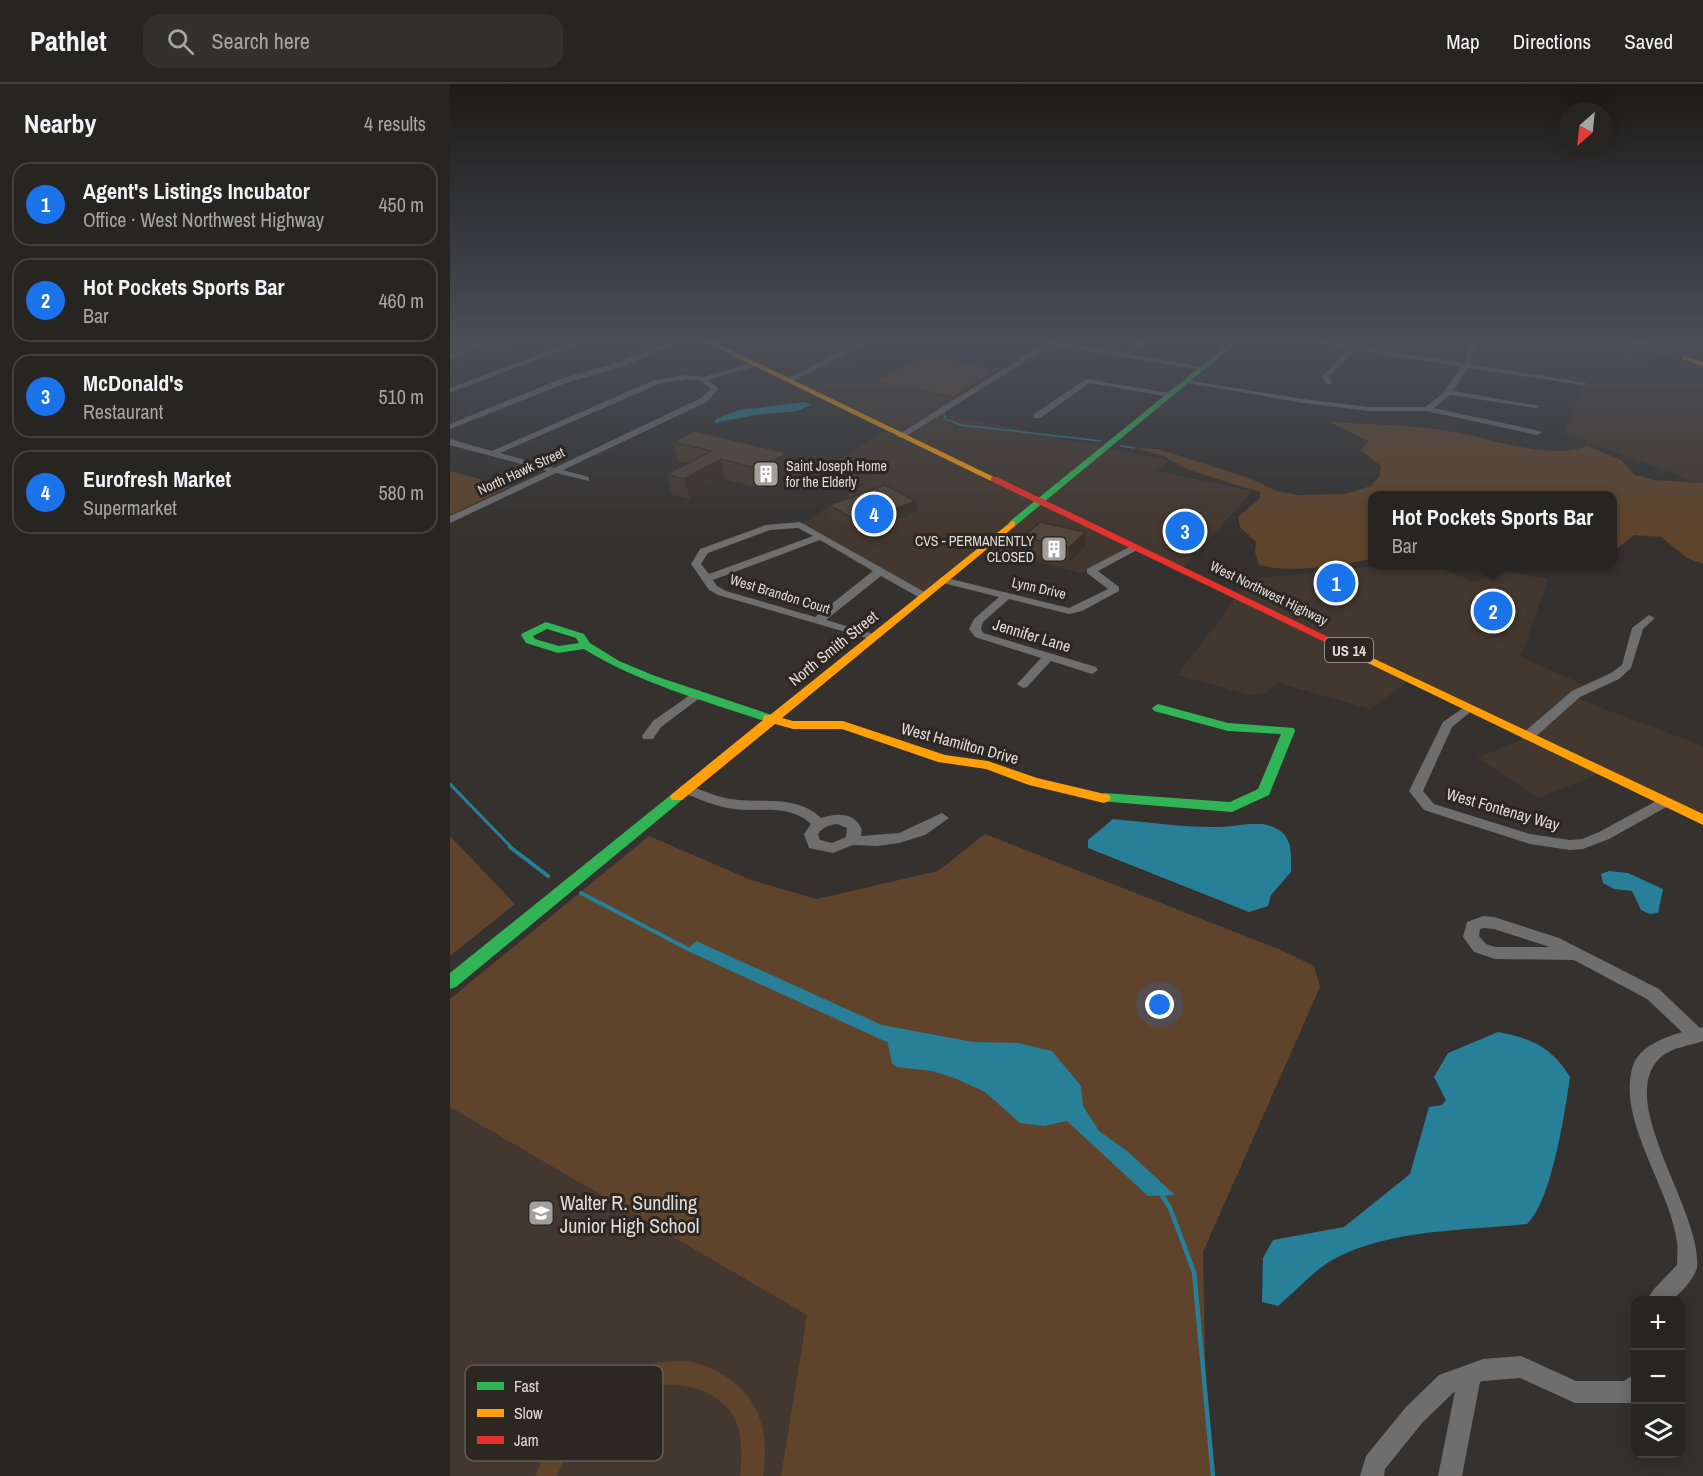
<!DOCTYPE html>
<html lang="en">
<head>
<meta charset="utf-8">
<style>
	body { margin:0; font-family:"Archivo Narrow",sans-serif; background:#33312f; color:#f1f3f6 }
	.controls { position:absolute; right:18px; bottom:18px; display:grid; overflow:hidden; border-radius:12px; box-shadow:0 3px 15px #0003 }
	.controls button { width:54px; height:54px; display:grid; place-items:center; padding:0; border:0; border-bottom:2px solid #434240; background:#272522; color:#f1f3f6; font:30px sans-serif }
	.compass { position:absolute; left:1109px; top:18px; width:54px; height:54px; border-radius:50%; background:#272522; box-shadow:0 3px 15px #0003; rotate:207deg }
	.you { position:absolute; left:710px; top:921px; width:21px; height:21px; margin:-15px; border:4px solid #fff; border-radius:50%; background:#1a73e8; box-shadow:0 0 0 9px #1a73e833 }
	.badge { display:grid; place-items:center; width:39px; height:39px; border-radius:50%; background:#1a73e8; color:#fff; font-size:20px; font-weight:700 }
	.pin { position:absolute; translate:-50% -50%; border:3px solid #fff; box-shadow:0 2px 6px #0006 }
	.popup { position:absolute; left:918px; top:407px; width:249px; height:78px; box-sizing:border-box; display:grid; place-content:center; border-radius:12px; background:#272522; filter:drop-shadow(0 2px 4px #0005); font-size:20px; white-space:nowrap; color:#a4a5a5 }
	.popup b { font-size:22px; color:#f1f3f6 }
	.popup::after { content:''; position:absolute; left:50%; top:100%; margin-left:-12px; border:12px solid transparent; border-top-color:#272522 }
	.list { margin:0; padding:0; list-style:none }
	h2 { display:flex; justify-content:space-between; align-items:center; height:78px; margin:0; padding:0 24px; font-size:26px }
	h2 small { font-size:20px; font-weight:400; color:#a4a5a5 }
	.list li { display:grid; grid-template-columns:39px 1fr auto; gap:18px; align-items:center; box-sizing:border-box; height:84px; margin:0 12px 12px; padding:0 12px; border:2px solid #434240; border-radius:18px }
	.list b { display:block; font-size:22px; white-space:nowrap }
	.list p { margin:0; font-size:20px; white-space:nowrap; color:#a4a5a5 }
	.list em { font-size:20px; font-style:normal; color:#a4a5a5 }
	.icon { flex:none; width:33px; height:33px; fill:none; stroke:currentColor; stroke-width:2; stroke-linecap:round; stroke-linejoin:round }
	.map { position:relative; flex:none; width:1253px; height:1392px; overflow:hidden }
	header { display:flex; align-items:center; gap:36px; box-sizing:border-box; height:84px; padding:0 30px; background:#272522; border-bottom:2px solid #434240 }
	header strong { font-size:28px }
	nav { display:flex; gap:33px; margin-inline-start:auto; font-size:21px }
	.search { width:420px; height:54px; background:#33312f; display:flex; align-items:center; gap:15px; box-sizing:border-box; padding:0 21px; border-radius:18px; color:#a4a5a5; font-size:22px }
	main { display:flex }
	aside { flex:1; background:#272522 }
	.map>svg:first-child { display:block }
	.built { fill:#43382f }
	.green { fill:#5f442b }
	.water { fill:#287f98 }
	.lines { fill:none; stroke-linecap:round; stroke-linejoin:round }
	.stream-far3 { stroke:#287f98; stroke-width:1.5 }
	.stream-far2 { stroke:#287f98; stroke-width:3 }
	.stream-far1 { stroke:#287f98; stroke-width:4 }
	.stream { stroke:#287f98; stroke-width:4.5 }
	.street { fill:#6e6e6f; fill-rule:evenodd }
	.fast { fill:#30b455; fill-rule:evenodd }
	.slow { fill:#ff9f0a; fill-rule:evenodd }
	.jam { fill:#e5322d; fill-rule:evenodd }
	.rail { stroke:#6c6c6a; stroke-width:1.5; stroke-dasharray:7 4; stroke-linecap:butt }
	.wall { fill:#463c32 }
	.shaded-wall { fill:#393129 }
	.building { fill:#51463a; stroke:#393129; stroke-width:1.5 }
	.labels { text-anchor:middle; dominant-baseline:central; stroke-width:6; stroke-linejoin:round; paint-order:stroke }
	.far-poi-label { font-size:14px; fill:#dfdbd7; stroke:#2d2722; text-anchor:start }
	.far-street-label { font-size:14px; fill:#dfdbd7; stroke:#2d2722 }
	.shield { fill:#2d2722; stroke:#aaa5a1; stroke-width:1.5 }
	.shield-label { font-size:15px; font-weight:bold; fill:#dfdbd7 }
	.street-label { font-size:16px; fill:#dfdbd7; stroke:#2d2722 }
	.near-poi-label { font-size:20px; fill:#dfdbd7; stroke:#2d2722; text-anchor:start }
	.key { fill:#2d2722; stroke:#625d58; stroke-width:1.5 }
	.key-label { font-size:16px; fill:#dfdbd7 }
</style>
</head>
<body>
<header>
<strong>Pathlet</strong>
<div class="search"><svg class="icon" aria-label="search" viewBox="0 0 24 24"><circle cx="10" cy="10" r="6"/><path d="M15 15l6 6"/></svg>Search here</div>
<nav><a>Map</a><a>Directions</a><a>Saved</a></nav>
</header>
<main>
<aside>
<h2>Nearby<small>4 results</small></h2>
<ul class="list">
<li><span class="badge">1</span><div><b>Agent's Listings Incubator</b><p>Office · West Northwest Highway</p></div><em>450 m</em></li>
<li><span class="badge">2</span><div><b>Hot Pockets Sports Bar</b><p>Bar</p></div><em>460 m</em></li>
<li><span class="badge">3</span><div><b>McDonald's</b><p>Restaurant</p></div><em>510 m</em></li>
<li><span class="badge">4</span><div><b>Eurofresh Market</b><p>Supermarket</p></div><em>580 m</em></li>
</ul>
</aside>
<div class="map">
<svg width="1253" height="1392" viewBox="0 0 1253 1392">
	<rect width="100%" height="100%" fill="#34312e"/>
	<!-- built -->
	<g class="built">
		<path d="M0,256H85L0,287Z"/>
		<path d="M254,256H420L384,274L443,286L425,297L510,315L488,329L718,376L707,387L803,407L732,485L685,463L630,489L533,464L474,512L350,441L414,400L369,388L436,346Z"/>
		<path d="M922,256H1222L1253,265V401L1114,349L1133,299L914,265Z"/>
		<path d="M980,480L1025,498L1050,486L1098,495L1073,568L1069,572L1139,603L1123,613L1253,662V736L1153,688L1089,714L1027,674L1077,653L961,596L920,625L828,599L816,609L800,611L727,591L801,495L937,481Z"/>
		<path d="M0,1023L357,1231L331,1392H0Z"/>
	</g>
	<!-- green -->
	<g class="green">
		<path d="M477,272L548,285L504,312L424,297Z"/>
		<path d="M879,338C915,340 951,341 986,345C1031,350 1095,378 1137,362L1171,376L1185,391L1204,396L1253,399V480L1237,474L1211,453L1184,451L1163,468V412H923V475C887,481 845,490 809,481L805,468L806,458L790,443L788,433L810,414V408L736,385L714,372L684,364L708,365L799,394L827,407L849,411L895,410L921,402L929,393L931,382L910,366L919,357Z"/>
		<path d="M0,387L59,403L0,431Z"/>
		<path d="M535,750L831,866L864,882L870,903L753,1168L756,1319L763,1392H331L357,1231L0,1023V915L199,752L301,796L367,815L488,787Z"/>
		<path d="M0,752L65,820L0,872Z"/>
		<path d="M209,1278C220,1278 235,1276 246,1279C301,1296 322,1336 313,1392H290C292,1375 293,1349 284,1333C263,1299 216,1294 182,1309C147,1324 121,1358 107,1392H85C109,1333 148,1298 209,1278Z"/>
	</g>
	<!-- water -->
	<g class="water">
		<path d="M355,318L361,321L347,327L305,331L265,339L266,335L288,326Z"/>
		<path d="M663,735C698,738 735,744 770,743C789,743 811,734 829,746C843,755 841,772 841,788L821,811L818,822L799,828L638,764V756Z"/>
		<path d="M1159,787L1178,789L1213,805L1208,829L1200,830L1191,826L1182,807L1164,805L1153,799L1151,790Z"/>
		<path d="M246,857L432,941L523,958L568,959L602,967L631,1002L633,1022L649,1047L677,1067L725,1111L698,1112L617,1037L594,1042L570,1039L535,1008L507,995L482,987L446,983L442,979L437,956L238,865Z"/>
		<path d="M1048,948C1081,954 1102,963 1120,993C1115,1027 1102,1117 1077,1140C1014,1147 941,1145 884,1175C864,1186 846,1207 828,1222L812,1218L813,1174L823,1156L894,1143L960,1090L979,1023L992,1021L996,1016L984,993L998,969Z"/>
	</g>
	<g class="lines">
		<!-- stream-far3 -->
		<g class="stream-far3">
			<path d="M494,329L495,335L511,341L651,357"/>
			<path d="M671,362L684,364"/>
		</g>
		<!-- stream-far2 -->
		<path class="stream-far2" d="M0,700L62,764"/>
		<!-- stream-far1 -->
		<g class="stream-far1">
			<path d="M60,763L98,792"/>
			<path d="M131,809L238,865L437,956"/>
		</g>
		<!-- stream -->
		<path class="stream" d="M710,1108L720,1124L744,1188L763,1392"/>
		<!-- street -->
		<g class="street">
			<path d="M128,256H138L0,309V304Z"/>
			<path d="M178,256C189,256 202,263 212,262C220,261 226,256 235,256L169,284L119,298L0,345V340L113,294L163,280L204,265Z"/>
			<path d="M414,256H423L341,298L334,296Z"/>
			<path d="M596,256H608L607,258L674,269L692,256H700L681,270L756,284L752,286L602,261L453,354L446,352L595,259Z"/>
			<path d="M761,256H778L786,259L783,261Z"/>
			<path d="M849,256H866L1014,279L1020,259L1022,256H1028L1020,280L1137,299L1133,301L1018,284L1003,307L1090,322L1086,324L1000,311L984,324L1090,347L1091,349L1087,351L976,327H919L853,319L732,298L736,296L853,315L919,323H975L991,311L1012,283L906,266L879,293L882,299L878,301L871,293L899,265Z"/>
			<path d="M26,260L31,261L0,275V270Z"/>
			<path d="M304,278L308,280L307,282L258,296L269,305L257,318L113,386L139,393V397L106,389L0,439V432L97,387L0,361V355L42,367L204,296L237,291L253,293ZM237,295L251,297L261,305L251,314L104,384L50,369L209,300Z"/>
			<path d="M636,295L720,309L724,311L720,313L640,299L590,334H584V330Z"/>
			<path d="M350,438L478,510L479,512L478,514H470L431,492L376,536L427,551L429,553L423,556L268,511L259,506L241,480L250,465L316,441ZM348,444L363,452L259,490L251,480L258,469L320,446ZM370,456L423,487L365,533L276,507L267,502L263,496Z"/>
			<path d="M685,460L690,463L689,465L648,487L669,503V507L632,527L619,530L559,515L533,538L531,545L533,549L646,583L648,586L642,590L601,577L577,603L573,604L567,600L591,574L525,553L519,545L524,535L549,513L489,498L488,496L493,493L619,524L658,505L637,489V485Z"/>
			<path d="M1199,531L1205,534L1193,545L1181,584L1169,595L1130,613L1083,655H1073L1072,652L1073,649L1122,607L1161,589L1172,581L1182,544Z"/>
			<path d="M247,606L251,607L253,610L251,613L211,643L203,655H193L192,652L203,637Z"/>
			<path d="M1019,620L1025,624L1002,643L973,707L984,720L1080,750L1120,756L1132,755L1149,748L1210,715L1215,713L1222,718L1220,721L1159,755L1133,765L1120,766L1080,760L974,726L959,707L993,638Z"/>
			<path d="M236,701C251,705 265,713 281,715C312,720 346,710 371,734C387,729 405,728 412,746L411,752L449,749L492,729L499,734L475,751L449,759L427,762L403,761L383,769L359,764L354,750L361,740C340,720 311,728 285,725C266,723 249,715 231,708L229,705L231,702ZM387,740L397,744L396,753L382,759L370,756L368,750C373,743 379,741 387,740Z"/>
			<path d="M1033,832L1044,833L1109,854L1209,905L1250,944L1253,943V957C1240,962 1222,963 1211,973C1163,1016 1253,1127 1247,1184C1242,1198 1232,1207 1222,1216H1197L1204,1205L1227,1181C1227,1173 1228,1165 1227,1158C1220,1104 1168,1038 1182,985C1187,963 1213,954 1232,948L1197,915L1124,876L1045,875L1024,868L1013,853L1017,838ZM1034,844L1044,845L1100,863H1045L1036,860L1029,852L1030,845Z"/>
			<path d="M1071,1272L1126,1297H1174L1186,1289V1317L1179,1319H1125L1070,1294L1033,1297L1030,1298L1012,1392H988L1005,1307L972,1339L935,1385L934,1392H910L916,1372L956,1323L989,1291L1033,1275Z"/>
		</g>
		<!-- fast -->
		<g class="fast">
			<path d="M783,256H790L565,442H559V438Z"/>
			<path d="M96,538L134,550L140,559L169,577L205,592L322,631L324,634L322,637H314C252,616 189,599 134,565L108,569L76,559L71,551L73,549ZM97,545L126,554L129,559L109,562L85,555L83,552Z"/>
			<path d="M708,620L778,639L844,644L845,647L819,711L782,728L649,717L647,714L654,709L780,718L808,705L831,650L778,647L704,627L702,624Z"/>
			<path d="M227,708L234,713L232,716L6,903L0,905V889L222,710Z"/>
		</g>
		<!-- slow -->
		<g class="slow">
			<path d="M251,256H260L548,395L541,397Z"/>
			<path d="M1174,256H1184L1253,278V282Z"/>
			<path d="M562,437L565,438V442L332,634L343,637H393L495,671L538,677L587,694L659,711L661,714L659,717L654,719L579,701L536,685L488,678L392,645H343L325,640L232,716H222L220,713L222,710L313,636L314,631H320Z"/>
			<path d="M893,560L1253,730V741L889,565V561Z"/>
		</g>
		<!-- jam -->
		<path class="jam" d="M541,393H547L899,563L897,565H889L541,397Z"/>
		<!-- rail -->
		<path class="rail" d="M1236,256L1253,261"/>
	</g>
	<!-- wall -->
	<g class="wall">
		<path d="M1174,267H1235L1231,278L1198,288L1170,279Z"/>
		<path d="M223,358L337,369L341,389L314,405L275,395L240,415L222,411L217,390L237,379L228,377Z"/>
		<path d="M466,417L467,428L410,449L380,432L379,421Z"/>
		<path d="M744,436L748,444L740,453L722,449V442Z"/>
		<path d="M635,448V463L619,478L573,467V453Z"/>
	</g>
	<!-- shaded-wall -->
	<g class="shaded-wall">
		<path d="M1235,267L1231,278L1198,288L1202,276Z"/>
		<path d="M337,369L341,389L314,405L310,385Z"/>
		<path d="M271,375L275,395L240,415L234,395Z"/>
		<path d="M466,417L467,428L410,449L409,438Z"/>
		<path d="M749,437L748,444L740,453L741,446Z"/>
		<path d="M635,448V463L619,478V464Z"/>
	</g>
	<!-- building -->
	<g class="building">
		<path d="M1207,258L1235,267L1202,276L1174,267Z"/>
		<path d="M244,347L337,369L310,385L271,375L234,395L217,390L262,367L223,358Z"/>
		<path d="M435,401L466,417L409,438L379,421Z"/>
		<path d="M734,430L745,432L742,436L749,437L741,446L722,442Z"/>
		<path d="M590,438L635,448L619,464L573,453Z"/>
	</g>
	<!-- sky -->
	<linearGradient id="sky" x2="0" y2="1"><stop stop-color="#1d1b19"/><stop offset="0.57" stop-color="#4a4e57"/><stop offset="1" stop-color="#4a4e57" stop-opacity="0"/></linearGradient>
	<rect width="1253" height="451" fill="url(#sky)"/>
	<!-- icons -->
	<defs>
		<symbol id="building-square" viewBox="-11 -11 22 22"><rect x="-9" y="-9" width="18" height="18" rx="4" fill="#a3a09c" stroke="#2d2722"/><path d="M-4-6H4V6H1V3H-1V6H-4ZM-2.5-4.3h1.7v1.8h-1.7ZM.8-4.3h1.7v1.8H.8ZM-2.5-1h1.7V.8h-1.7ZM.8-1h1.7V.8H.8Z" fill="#fff"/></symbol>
		<symbol id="school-square" viewBox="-11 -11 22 22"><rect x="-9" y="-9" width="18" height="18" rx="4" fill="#a3a09c" stroke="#2d2722"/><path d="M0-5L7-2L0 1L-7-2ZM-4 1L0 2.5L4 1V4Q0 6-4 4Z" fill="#fff"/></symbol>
	</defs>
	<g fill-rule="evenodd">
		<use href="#building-square" x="301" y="375" width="30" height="30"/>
		<use href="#building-square" x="589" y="450" width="30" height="30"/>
		<use href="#school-square" x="76" y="1114" width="30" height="30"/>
	</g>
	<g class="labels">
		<!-- far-poi labels -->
		<g class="far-poi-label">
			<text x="336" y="382">Saint Joseph Home<tspan x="336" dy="16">for the Elderly</tspan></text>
			<text x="584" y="457" text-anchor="end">CVS - PERMANENTLY<tspan x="584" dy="16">CLOSED</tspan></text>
		</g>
		<!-- far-street labels -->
		<g class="far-street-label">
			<text transform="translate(71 387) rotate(-25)">North Hawk Street</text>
			<text transform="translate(589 504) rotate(13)">Lynn Drive</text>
			<text transform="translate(819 509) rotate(26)">West Northwest Highway</text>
			<text transform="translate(330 510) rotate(17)">West Brandon Court</text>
		</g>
		<!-- shield labels -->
		<rect class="shield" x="875" y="554" width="48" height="24" rx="4.5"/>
		<g class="shield-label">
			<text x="899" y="566">US 14</text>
		</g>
		<!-- street labels -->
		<g class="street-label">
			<text transform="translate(582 551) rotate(17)">Jennifer Lane</text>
			<text transform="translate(383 564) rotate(-39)">North Smith Street</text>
			<text transform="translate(510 659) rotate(15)">West Hamilton Drive</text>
			<text transform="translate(1053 725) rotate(16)">West Fontenay Way</text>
		</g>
		<!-- near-poi labels -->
		<g class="near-poi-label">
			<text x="110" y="1118">Walter R. Sundling<tspan x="110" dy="23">Junior High School</tspan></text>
		</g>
	</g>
	<!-- legend -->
	<rect x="15" y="1281" width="198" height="96" rx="9" class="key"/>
	<rect x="27" y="1298" width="27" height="8" fill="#30b455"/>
	<rect x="27" y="1325" width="27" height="8" fill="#ff9f0a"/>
	<rect x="27" y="1352" width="27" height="8" fill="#e5322d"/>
	<g class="key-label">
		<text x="64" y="1308">Fast</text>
		<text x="64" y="1335">Slow</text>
		<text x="64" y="1362">Jam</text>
	</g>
</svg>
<div class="controls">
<button>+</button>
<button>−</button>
<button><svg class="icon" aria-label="layers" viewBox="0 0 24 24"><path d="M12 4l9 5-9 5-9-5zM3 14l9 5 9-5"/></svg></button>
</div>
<svg class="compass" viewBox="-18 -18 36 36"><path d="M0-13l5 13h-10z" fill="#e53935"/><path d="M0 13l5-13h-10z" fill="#a4a5a5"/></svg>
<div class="you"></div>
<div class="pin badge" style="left:886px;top:499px">1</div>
<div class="pin badge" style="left:1043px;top:527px">2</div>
<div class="popup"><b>Hot Pockets Sports Bar</b>Bar</div>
<div class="pin badge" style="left:735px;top:447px">3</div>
<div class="pin badge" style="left:424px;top:430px">4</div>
</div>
</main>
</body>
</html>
